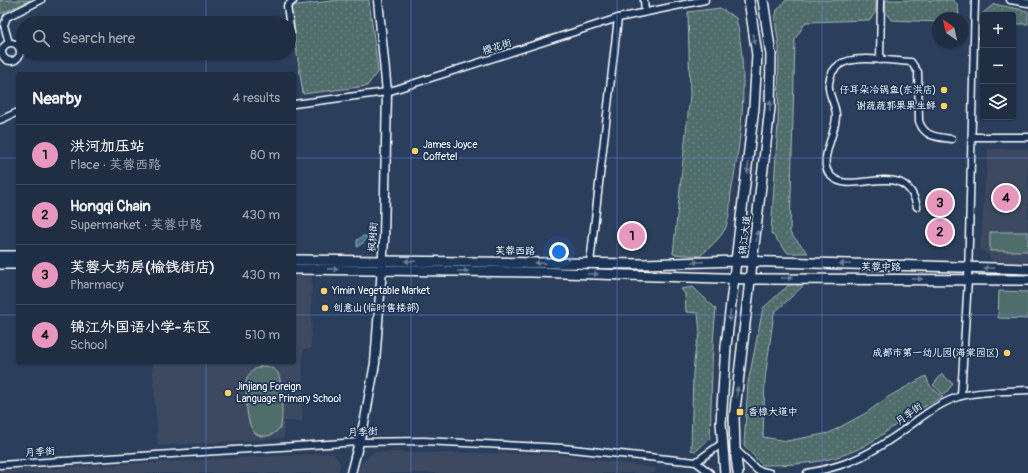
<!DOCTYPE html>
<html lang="en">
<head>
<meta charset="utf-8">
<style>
	body { margin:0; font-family:Pangolin,"LXGW WenKai TC",sans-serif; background:#28364b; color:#f1f3f6 }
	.controls { position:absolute; right:12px; top:12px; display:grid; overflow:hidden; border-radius:4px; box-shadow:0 1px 3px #0004 }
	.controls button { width:36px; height:36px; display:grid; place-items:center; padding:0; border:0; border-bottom:1px solid #3d4a5d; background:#202e44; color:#f1f3f6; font:20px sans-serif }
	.compass { position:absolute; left:932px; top:12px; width:36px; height:36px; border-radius:50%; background:#202e44; box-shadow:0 1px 3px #0004; rotate:326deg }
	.you { position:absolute; left:559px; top:252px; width:14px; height:14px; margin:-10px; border:3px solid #fff; border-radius:50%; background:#1a73e8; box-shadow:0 0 0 6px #1a73e833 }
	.badge { display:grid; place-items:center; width:26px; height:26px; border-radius:50%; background:#e797bd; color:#111; font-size:13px; font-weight:700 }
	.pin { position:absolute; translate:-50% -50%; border:2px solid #fff; box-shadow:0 1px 4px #0006 }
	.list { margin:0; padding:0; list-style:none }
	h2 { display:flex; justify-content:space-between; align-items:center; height:52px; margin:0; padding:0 16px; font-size:17px }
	h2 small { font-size:13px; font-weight:400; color:#a2a8b2 }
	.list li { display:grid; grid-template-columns:26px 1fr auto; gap:12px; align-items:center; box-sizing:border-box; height:60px; padding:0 16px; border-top:1px solid #3d4a5d }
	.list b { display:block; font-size:15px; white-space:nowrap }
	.list p { margin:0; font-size:13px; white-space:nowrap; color:#a2a8b2 }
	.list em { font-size:13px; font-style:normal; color:#a2a8b2 }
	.icon { flex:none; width:22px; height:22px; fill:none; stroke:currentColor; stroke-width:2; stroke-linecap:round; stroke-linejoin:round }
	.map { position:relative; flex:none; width:1028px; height:473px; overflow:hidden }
	.search { position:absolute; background:#202e44; box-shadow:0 1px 3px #0004; left:16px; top:16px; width:280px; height:44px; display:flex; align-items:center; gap:10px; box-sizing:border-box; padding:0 14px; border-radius:22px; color:#a2a8b2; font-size:15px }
	.panel { position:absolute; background:#202e44; box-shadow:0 1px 3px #0004; left:16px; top:72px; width:280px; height:292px; border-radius:4px }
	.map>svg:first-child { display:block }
	.built { fill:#3c4960 }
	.grass { fill:#506d6b; stroke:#a8b6b5 }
	.park { fill:url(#park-dots); stroke:#a8b6b5 }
	.water { fill:url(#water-waves); stroke:#8fa8bb }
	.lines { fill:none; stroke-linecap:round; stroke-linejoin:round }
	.minor-casing { stroke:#fff; stroke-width:9 }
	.tertiary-casing { stroke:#fff; stroke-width:11 }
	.secondary-casing { stroke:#fff; stroke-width:12 }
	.minor { stroke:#1d3557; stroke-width:6 }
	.tertiary { stroke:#1d3557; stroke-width:8 }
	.secondary { stroke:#1d3557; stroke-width:9 }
	.oneway { fill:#6c7c92 }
	.grid { fill:none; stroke:#6183e4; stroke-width:1; stroke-opacity:0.55 }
	.poi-dot { fill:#ffd166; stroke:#1d3557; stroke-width:1.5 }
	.labels { text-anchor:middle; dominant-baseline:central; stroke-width:3.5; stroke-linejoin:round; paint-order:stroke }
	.street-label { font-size:10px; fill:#fff; stroke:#1d3557 }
	.poi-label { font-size:10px; fill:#fff; stroke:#1d3557; text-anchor:start }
</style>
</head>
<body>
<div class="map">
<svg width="1028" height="473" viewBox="0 0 1028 473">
	<defs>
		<pattern id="park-dots" width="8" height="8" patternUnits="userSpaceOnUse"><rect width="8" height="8" fill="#506d6b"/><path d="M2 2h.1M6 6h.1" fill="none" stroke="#6a8381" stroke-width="1.8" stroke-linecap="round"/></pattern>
		<pattern id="water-waves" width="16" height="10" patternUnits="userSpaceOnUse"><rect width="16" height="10" fill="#456e8d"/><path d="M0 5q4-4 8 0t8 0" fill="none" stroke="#61849e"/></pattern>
	</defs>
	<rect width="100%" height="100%" fill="#2b3e5b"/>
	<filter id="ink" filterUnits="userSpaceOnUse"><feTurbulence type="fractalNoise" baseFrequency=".025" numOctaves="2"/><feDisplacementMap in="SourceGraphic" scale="8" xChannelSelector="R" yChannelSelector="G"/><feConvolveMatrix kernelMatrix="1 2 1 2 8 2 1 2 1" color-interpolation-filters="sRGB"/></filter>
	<g filter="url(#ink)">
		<!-- built -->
		<g class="built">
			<path d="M988,149H1028V262L994,261L980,248Z"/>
			<path d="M294,276L312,277L311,349H303L302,421H284V438L158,446L152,364L157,362H294Z"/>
			<path d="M374,452L556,454L655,468L656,473H358L362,462Z"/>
			<path d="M333,453L341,464L338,473H0V471Z"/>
		</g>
		<!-- grass -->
		<g class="grass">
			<rect x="990" y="232" width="38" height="19"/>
			<path d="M999,291L1028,292V319L998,318Z"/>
			<path d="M265,366C270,367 275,369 278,373C282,379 283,418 281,425C279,431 273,435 267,436C243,440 247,398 246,383C247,373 255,367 265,366Z"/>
			<path d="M942,374L953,384L944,395L933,385Z"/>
		</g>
		<!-- park -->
		<g class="park">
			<path d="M0,0H31L0,14Z"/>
			<path d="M339,0H369L378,71L367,86L303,94L290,6Z"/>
			<path d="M786,0H876V11L870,20L806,22L795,39L790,233L808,253H788L771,233L778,123L779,47L775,19L777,10Z"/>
			<path d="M885,0H953L958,5L959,16L958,18H938V22L891,20L886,13Z"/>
			<path d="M994,4L1028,11V24H1013V15H983V23L982,14Z"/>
			<path d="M720,8L736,18C749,75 742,135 731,193C730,204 730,219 725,229C719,240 710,247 700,256L673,254L690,95L688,12Z"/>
			<path d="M790,284H805L774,313L765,379L763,437L787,441L829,433L866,413L888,397L926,376L930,386L943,397C933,402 922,408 911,414C896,424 882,436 866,445C833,463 799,465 762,465L744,445L748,383L763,308Z"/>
			<path d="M693,287L716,309C711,352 712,395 710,438L696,451L691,450L693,372L696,345L700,334L698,313L686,312L685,294L681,289Z"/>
		</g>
		<!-- water -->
		<path class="water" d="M363,236H367L368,239L357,247V240Z"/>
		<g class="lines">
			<defs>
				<g id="minor">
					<path d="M644,0L645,12"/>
					<path d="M1010,0L1028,3"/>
					<path d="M291,33L287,6L294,0"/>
					<circle cx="11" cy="52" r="9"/>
					<path d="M9,43L4,25L7,17L41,0"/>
					<path d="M880,60L881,0"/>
					<path d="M294,104L387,92L618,18L705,0"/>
					<path d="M0,120L18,112"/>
					<path d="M972,137H1028"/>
					<path d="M917,207C906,155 852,198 831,176C816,162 837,133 836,115C836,104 827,94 829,83C830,75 833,69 839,65C853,54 893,61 911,62L918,72L919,121C924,137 937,137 952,139"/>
					<path d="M590,263L618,18"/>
					<path d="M961,396L968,279L975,0"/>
					<path d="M735,449L757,470L770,473"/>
					<path d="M696,462L710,473"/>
					<path d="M0,465L359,442L424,441L563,448L696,462L721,444"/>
					<path d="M807,473C841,467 862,459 891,439C914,424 934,404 961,396C982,391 1006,391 1028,390"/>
				</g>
				<path id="tertiary" d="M351,473L365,419L375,363L384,240L387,92L378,0"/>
				<g id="secondary">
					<path d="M0,256H18"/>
					<path d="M294,260L644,264L737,261L1028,269"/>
					<path d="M0,264H18"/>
					<path d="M294,269L533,272L751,279L1028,280"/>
					<path d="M725,473L721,423L726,346L754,107L757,55L749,0"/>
					<path d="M738,473L735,449L734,418L770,108L771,55L763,0"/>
				</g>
			</defs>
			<!-- minor casing -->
			<use href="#minor" class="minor-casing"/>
			<!-- tertiary casing -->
			<use href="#tertiary" class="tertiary-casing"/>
			<!-- secondary casing -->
			<use href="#secondary" class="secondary-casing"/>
			<!-- minor -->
			<use href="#minor" class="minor"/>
			<!-- tertiary -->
			<use href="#tertiary" class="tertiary"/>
			<!-- secondary -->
			<use href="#secondary" class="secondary"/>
		</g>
		<!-- one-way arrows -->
		<defs><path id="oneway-solid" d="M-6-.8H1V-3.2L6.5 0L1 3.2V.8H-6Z"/></defs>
		<g class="oneway">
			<use href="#oneway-solid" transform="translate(754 39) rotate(82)"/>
			<use href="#oneway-solid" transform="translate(770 106) rotate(-88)"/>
			<use href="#oneway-solid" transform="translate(748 168) rotate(96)"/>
			<use href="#oneway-solid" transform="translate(757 236) rotate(-83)"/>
			<use href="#oneway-solid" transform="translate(410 261) rotate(-179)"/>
			<use href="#oneway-solid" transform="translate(698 262) rotate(178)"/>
			<use href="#oneway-solid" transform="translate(540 263) rotate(-179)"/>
			<use href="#oneway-solid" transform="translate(845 264) rotate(-178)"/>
			<use href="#oneway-solid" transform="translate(989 268) rotate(-179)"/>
			<use href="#oneway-solid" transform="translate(333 269) rotate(1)"/>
			<use href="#oneway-solid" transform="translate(463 271)"/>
			<use href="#oneway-solid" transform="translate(593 274) rotate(2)"/>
			<use href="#oneway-solid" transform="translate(787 278) rotate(1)"/>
			<use href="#oneway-solid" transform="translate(917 279) rotate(1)"/>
			<use href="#oneway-solid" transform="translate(730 316) rotate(96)"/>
			<use href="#oneway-solid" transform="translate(737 392) rotate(-83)"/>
		</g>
	</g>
	<!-- grid -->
	<path class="grid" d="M206,0V23M411,0V473M617,0V473M822,0V473M206,53V74M0,158H18M294,158H1028M0,315H18M294,315H1028M206,362V473"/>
	<!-- markers -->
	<g class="poi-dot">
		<circle cx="944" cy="90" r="4"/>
		<circle cx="944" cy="106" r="4"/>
		<circle cx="415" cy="151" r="4"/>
		<circle cx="324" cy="291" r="4"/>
		<circle cx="325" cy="308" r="4"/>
		<circle cx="1007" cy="353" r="4"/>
		<circle cx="228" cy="393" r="4"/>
		<rect x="736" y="408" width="8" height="8" rx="2"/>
	</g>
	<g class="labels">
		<!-- street labels -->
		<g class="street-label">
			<text transform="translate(497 47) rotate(-18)">樱花街</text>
			<text transform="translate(745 235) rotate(-83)">锦江大道</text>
			<text transform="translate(373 237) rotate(-86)">枫树街</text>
			<text transform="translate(515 251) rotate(1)">芙蓉西路</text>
			<text transform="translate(881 267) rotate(1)">芙蓉中路</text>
			<text transform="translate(909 414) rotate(-36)">月季街</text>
			<text transform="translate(363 432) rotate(-2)">月季街</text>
			<text transform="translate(40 452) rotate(-4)">月季街</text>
		</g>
		<!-- poi labels -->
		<g class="poi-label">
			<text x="936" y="90" text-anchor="end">仔耳朵冷锅鱼(东洪店)</text>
			<text x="936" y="106" text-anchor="end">谢蔬蔬郭果果生鲜</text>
			<text x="423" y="145">James Joyce<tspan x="423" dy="12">Coffetel</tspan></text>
			<text x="332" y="291">Yimin Vegetable Market</text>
			<text x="333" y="308">创意山(临时售楼部)</text>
			<text x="999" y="353" text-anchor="end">成都市第一幼儿园(海棠园区)</text>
			<text x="236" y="387">Jinjiang Foreign<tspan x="236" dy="12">Language Primary School</tspan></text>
			<text x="748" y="412">香樟大道中</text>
		</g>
	</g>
</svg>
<div class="controls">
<button>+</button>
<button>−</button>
<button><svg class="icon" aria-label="layers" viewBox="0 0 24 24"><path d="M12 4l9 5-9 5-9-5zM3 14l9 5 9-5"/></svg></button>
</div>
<svg class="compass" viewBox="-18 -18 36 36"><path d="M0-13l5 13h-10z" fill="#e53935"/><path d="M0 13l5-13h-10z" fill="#a2a8b2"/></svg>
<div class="you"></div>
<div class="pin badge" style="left:632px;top:236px">1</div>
<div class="pin badge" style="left:940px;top:232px">2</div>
<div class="pin badge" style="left:940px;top:203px">3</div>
<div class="pin badge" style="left:1006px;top:198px">4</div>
<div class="search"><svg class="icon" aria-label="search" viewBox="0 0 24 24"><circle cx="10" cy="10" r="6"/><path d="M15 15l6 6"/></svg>Search here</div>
<section class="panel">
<h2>Nearby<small>4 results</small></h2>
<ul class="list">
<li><span class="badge">1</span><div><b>洪河加压站</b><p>Place · 芙蓉西路</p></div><em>80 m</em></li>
<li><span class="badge">2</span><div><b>Hongqi Chain</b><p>Supermarket · 芙蓉中路</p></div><em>430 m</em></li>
<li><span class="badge">3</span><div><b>芙蓉大药房(榆钱街店)</b><p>Pharmacy</p></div><em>430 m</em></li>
<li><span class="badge">4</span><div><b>锦江外国语小学-东区</b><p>School</p></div><em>510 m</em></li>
</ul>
</section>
</div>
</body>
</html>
